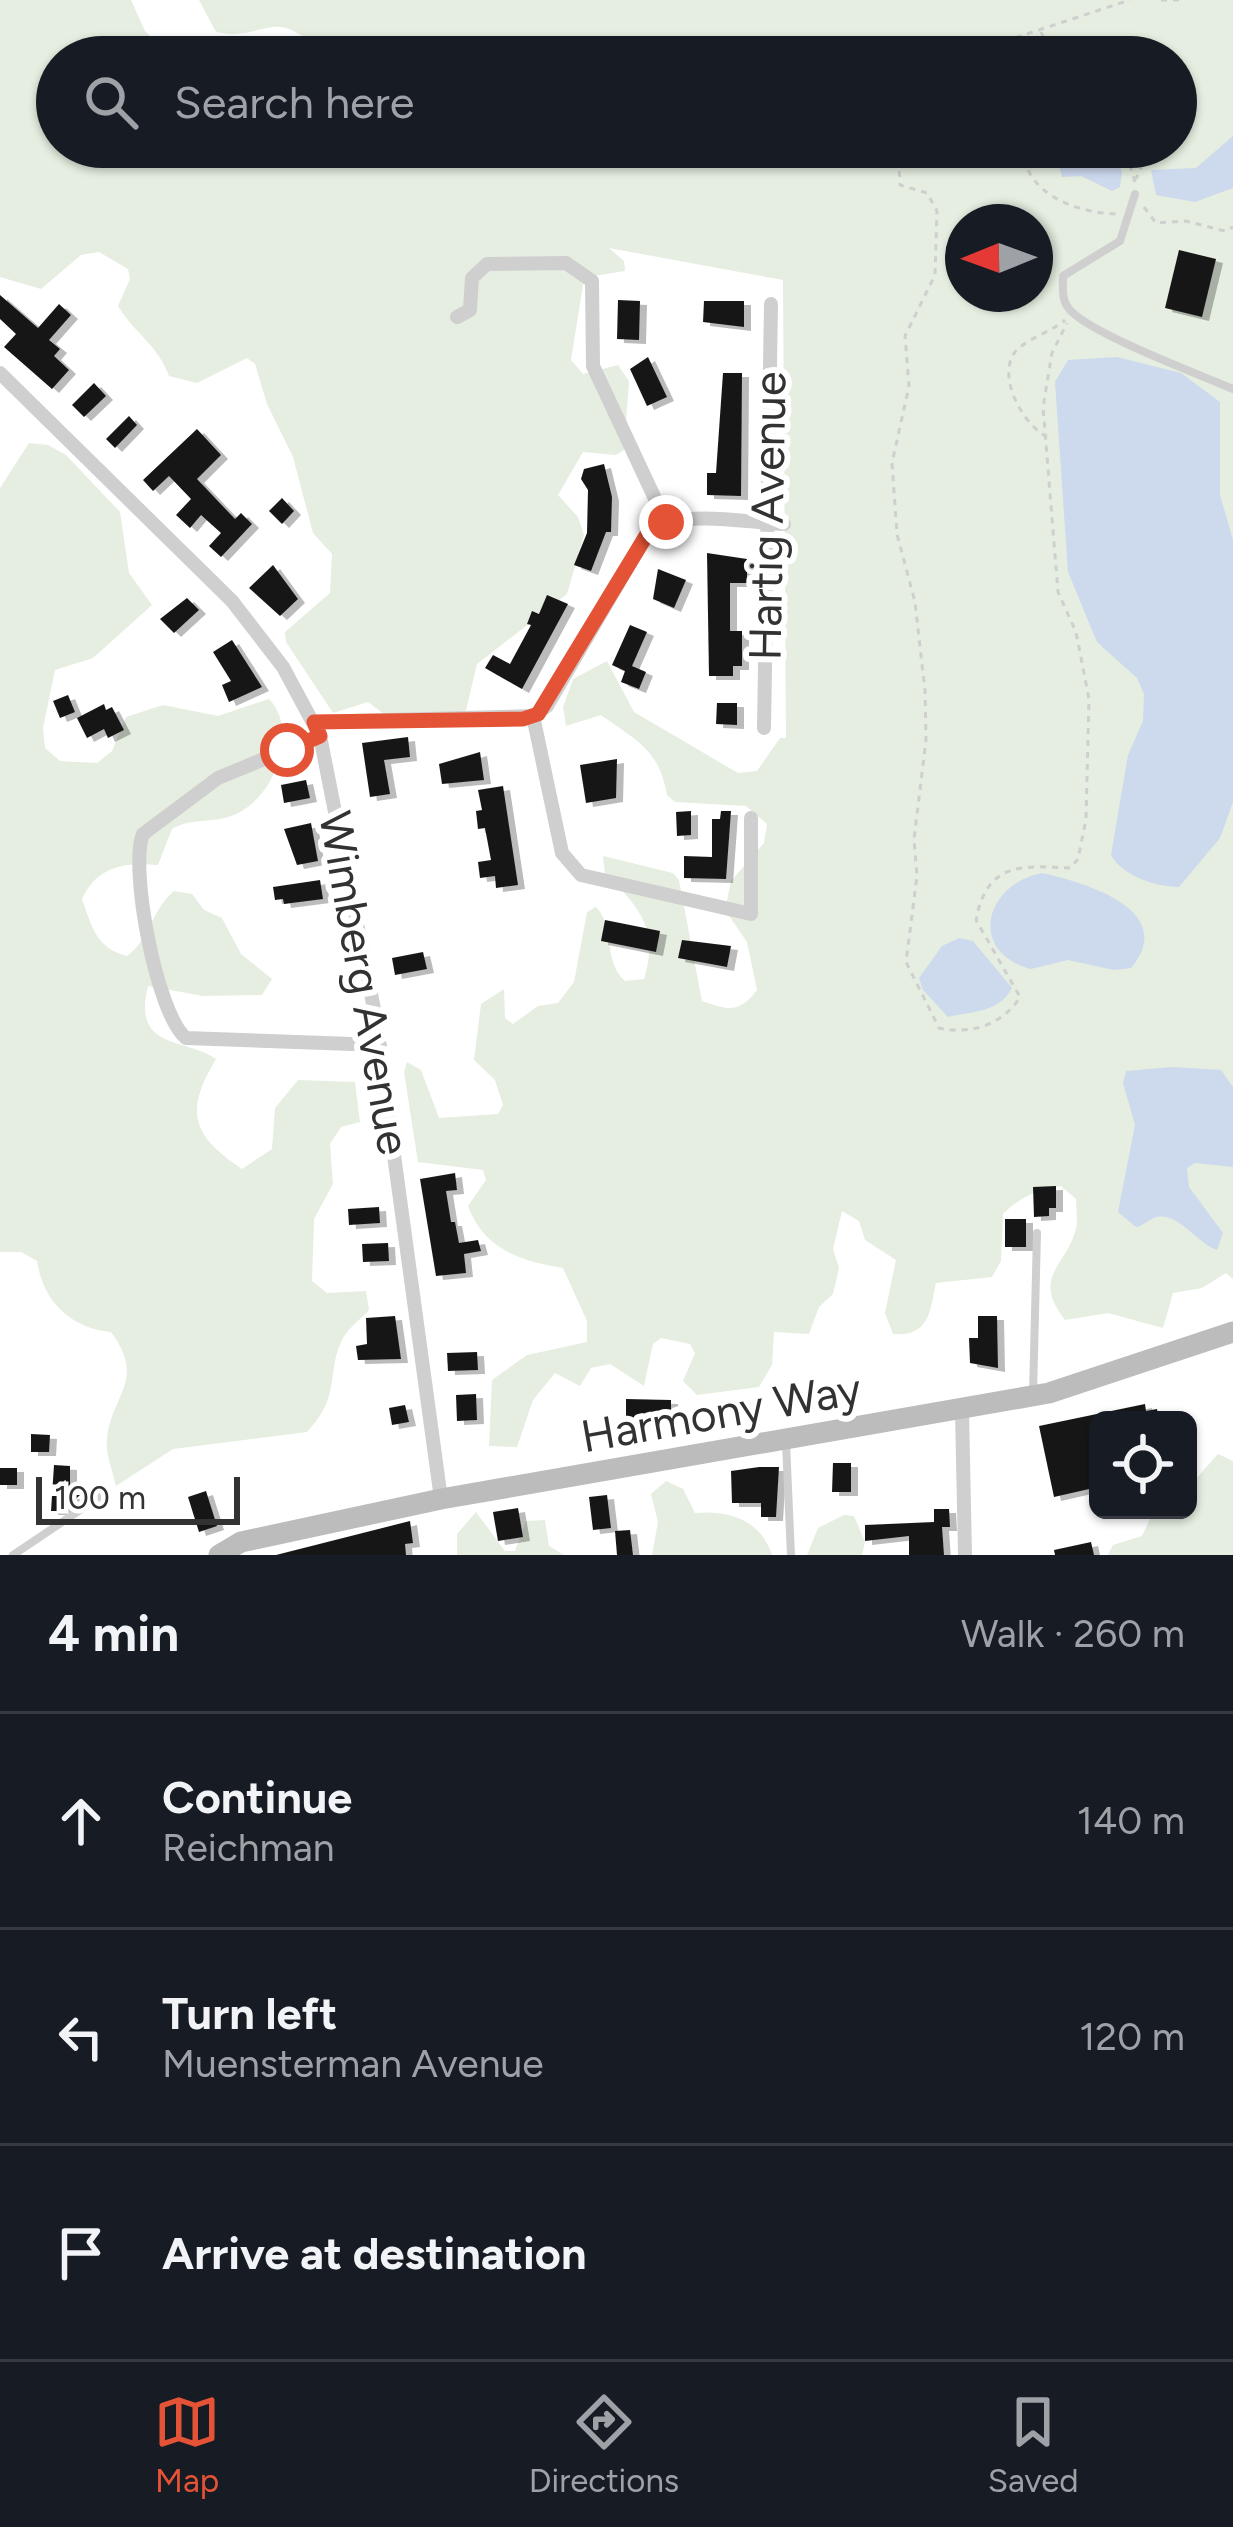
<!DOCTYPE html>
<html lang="en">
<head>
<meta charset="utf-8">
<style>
	body { margin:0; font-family:Figtree,sans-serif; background:#242831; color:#f1f3f6 }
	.controls { position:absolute; right:36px; bottom:36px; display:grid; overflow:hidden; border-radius:18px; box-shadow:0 3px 9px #0004 }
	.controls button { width:108px; height:108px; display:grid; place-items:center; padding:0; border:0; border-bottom:3px solid #363941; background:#171b24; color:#f1f3f6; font:60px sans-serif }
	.compass { position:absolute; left:945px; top:204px; width:108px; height:108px; border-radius:50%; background:#171b24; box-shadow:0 3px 9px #0004; rotate:269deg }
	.scale { position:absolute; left:36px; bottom:30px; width:204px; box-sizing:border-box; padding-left:12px; border:6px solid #323232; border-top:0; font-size:33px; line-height:42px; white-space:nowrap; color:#323232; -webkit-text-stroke:9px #fff; paint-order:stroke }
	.stop { position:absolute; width:36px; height:36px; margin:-27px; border:9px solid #e55337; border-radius:50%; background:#fff }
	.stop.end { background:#e55337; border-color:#fff; box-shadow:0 3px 12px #0008 }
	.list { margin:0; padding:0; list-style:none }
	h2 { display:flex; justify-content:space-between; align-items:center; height:156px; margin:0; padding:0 48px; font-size:51px }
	h2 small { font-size:39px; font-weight:400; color:#9ea1a6 }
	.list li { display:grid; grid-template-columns:78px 1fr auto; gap:36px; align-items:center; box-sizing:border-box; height:216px; padding:0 48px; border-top:3px solid #363941 }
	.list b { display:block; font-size:45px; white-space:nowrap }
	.list p { margin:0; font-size:39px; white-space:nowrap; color:#9ea1a6 }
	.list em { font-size:39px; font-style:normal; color:#9ea1a6 }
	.icon { flex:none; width:66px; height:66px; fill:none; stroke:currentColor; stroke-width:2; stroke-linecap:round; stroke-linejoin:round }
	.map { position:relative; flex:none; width:1233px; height:1555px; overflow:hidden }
	.search { position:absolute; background:#171b24; box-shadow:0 3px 9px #0004; left:36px; right:36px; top:36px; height:132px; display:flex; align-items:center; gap:30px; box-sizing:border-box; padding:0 42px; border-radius:66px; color:#9ea1a6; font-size:45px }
	.sheet { height:804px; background:#171b24 }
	nav { display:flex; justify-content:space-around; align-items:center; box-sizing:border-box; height:168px; border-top:3px solid #363941; background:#171b24; font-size:33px; color:#9ea1a6 }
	nav a { display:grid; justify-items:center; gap:6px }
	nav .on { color:#e55337 }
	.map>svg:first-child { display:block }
	.green { fill:#e5eee0; fill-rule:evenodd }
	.water { fill:#cdd9ed }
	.building { fill:#191919; filter:url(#shadow) }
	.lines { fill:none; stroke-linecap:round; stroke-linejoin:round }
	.path { stroke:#cfcfcf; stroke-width:3; stroke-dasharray:6 6; stroke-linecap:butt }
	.lane { stroke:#cfcfcf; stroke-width:8 }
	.street { stroke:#cfcfcf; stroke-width:14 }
	.secondary { stroke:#bcbcbc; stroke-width:21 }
	.route { stroke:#e55337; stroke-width:15 }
	.labels { text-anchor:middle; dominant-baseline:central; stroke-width:12; stroke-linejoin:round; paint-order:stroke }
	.street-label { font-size:45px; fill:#323232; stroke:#fff }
</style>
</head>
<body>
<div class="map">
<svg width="1233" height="1555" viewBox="0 0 1233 1555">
	<defs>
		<filter id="shadow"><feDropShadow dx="7" dy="4" stdDeviation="0" flood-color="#0004"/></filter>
	</defs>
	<rect width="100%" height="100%" fill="#fff"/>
	<!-- green -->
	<g class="green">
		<path d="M0,0H131L145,31L170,57H57V147H512L520,164L515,147H1176V57H327C270,0 268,43 216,32L199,0H1233V1279L1226,1273L1202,1288L1173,1293L1163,1328L1108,1313L1065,1320C1031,1276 1066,1267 1076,1229C1078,1220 1076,1208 1076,1199L1061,1186C1039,1188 1019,1198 1003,1214L1001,1261L992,1277L936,1283C930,1312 929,1337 893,1334L885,1313L896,1260L865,1240L859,1221L842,1211L833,1249L839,1268L833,1294L819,1307L809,1334L774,1332L772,1365L759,1387L697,1395L683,1381L695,1353L690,1344L661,1338L653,1344L644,1386L610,1364L591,1368L580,1386L555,1373L533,1400L517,1447L489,1446L492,1380L527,1355L587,1342V1321L563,1268C522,1261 484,1250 468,1206L486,1180L483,1170L418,1162L404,1072L407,1062L421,1070L439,1118L498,1114L503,1105L495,1080L474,1060L481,1004L504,989L505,1018L513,1024L538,1006L558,1003L574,982L587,912L596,907C616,928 602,960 625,981L644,979C659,931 640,906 605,874L603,856L673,873L679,880L702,1001C728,1010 739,1014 757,990L747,942L725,910L731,881L764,843L767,824L746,806L675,802L667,795C659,749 637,741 601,715L566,726L563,707L573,679L607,661L634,712L738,773L757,771L780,738H786L783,280L609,248L624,261L625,271L588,277L583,285L571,360L583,374L618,365L629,381L624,450L616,455L583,452L558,495L578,517L584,535L567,594L477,664L466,710L459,716L384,714L368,702L333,713L286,642L285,632L330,593L332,554L313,533L293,457L267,404L255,364L247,358L197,383L169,376C158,345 135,334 118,306L130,279L128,269L99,252L81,255L41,289L0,277ZM963,222H1035V294H963Z"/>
		<path d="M29,443L48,445L66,455L120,512L129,573L152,605L93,658L55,670L43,728L45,748L60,761L97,763L112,751L126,717L163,705L218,716L269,699C301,732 273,804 228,817C208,823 192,818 172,829L158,865C125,862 97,866 82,899C92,927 96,948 127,956C151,939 151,910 174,891L192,894L204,910L222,918L241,954L272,979L262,995L203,996L148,986C132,1050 183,1037 216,1059C184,1112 192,1135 242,1169L272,1149L275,1108L298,1080L355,1082L360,1122L341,1127L330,1144L333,1184L314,1219L312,1281L327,1293L366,1291L369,1310C361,1319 347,1329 342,1340C326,1373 342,1395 307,1432L173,1449L116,1486C113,1472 105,1452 107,1439C111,1394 147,1381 111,1332C70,1328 43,1301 37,1261L21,1252H0V488Z"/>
		<path d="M1218,1454L1233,1461V1555H1108L1113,1545L1142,1536L1154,1510H1188V1488Z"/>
		<path d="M666,1481L683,1489L695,1513C729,1510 761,1520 772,1555H652L658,1522L651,1494Z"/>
		<path d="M476,1512L505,1551H515L526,1521L545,1520L549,1546L564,1555H457V1534Z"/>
		<path d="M844,1515L854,1516L865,1542L862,1555H807L818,1528Z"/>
	</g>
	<!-- water -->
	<g class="water">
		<path d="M1233,136V188L1195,202L1156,195L1151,170L1196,168Z"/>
		<path d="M1054,147H1111L1122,172L1120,187L1112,191L1081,176L1062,177Z"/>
		<path d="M1117,357L1181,373L1220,402V495L1233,540V802L1220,838L1179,887C1157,887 1122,876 1111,855L1128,755L1143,721L1144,694L1137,678L1097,642L1068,572L1055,382L1068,360Z"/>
		<path d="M1042,873C1082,882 1180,909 1131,968L1114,970L1068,960L1031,969C967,952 985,884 1042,873Z"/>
		<path d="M959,938L973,941L1012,988C999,1013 972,1011 948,1017L923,990L919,978L942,946Z"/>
		<path d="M1173,1067L1221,1070L1233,1087V1167L1195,1163L1187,1168L1189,1187L1223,1233L1217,1250C1197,1244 1177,1209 1154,1218C1148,1220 1143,1226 1136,1227L1118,1212L1135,1125L1123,1083L1126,1071Z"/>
	</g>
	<!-- building -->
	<g class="building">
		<path d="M1179,250L1216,259L1202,317L1165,308Z"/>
		<path d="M0,295L38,328L59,304L71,315L49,340L60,349L54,356L69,370L52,389L4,347L16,334L0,319Z"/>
		<path d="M618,300L640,301L639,340L617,339Z"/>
		<path d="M704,301H744V327L703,322Z"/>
		<path d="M648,357L667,397L647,406L630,369Z"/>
		<path d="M723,373H742L741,496L707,495V473H716Z"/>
		<path d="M94,383L106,396L84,417L72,405Z"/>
		<path d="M129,416L137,425L115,448L106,439Z"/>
		<path d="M197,429L221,455L197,479L235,519L241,513L252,524L221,557L209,546L221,533L201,515L190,528L176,515L191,499L169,476L153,491L143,480Z"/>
		<path d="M604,464L612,497L611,532H606L591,571L574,565L587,533L588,490L581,479L584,469Z"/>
		<path d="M282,498L294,511L282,524L269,511Z"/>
		<path d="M707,553L747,559V583H730V631H742V666H733V676H709Z"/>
		<path d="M273,565L298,599L280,616L249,588Z"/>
		<path d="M658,569L686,580L674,608L653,599Z"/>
		<path d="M547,595L568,604L522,689L485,668L493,655L510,664L531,625L527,624L532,611L539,614Z"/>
		<path d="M187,598L199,610L174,633L160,619Z"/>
		<path d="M630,625L647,632L632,666L646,672L639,689L621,682L625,671L612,665Z"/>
		<path d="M232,640L262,687L229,702L222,685L231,681L213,652Z"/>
		<path d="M68,695L75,712L60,718L53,701Z"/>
		<path d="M717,703H737V725L716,724Z"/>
		<path d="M104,704L106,710L112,707L124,730L108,738L104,729L87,738L77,718Z"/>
		<path d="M408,737L410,757L384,760L390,794L370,797L362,743Z"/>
		<path d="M480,752L484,780L442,784L439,764Z"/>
		<path d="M617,759L616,798L586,803L580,765Z"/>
		<path d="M306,780L310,798L284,803L281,785Z"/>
		<path d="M503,786L518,885L496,888L495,876L480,878L478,862L491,860L485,828L478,829L476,811L482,810L478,790Z"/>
		<path d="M691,811V835L677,836L676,812Z"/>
		<path d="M721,811H731L726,879L684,878V856L712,857V819H720Z"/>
		<path d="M311,823L318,861L297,865L284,829Z"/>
		<path d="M320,880L323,899L284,904L283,899L275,900L273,887Z"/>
		<path d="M605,920L660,931L656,952L601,941Z"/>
		<path d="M682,940L731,946L727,967L678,958Z"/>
		<path d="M423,952L427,969L395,975L392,958Z"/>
		<path d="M455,1173L457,1190L446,1191L451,1222H455L459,1243L478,1240L481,1251L464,1254L466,1273L436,1276L420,1179Z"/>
		<path d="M1056,1186V1208H1049V1216L1034,1217L1033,1187Z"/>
		<path d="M379,1207L380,1223L349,1225L348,1209Z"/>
		<rect x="1005" y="1219" width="21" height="28"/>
		<path d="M388,1243L389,1261L363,1262L362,1244Z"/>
		<path d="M395,1316L401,1359L358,1360L356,1346L367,1344L366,1318Z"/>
		<path d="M978,1316H997L998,1368L970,1363L969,1338H978Z"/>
		<path d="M477,1352L478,1370L448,1371L447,1353Z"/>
		<path d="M476,1394L477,1420L457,1421L456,1395Z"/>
		<path d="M626,1399L671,1400V1427L626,1431Z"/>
		<path d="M1145,1404L1146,1411L1157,1409L1159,1420H1098V1487L1054,1497L1039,1426Z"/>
		<path d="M405,1405L409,1422L392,1425L389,1408Z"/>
		<path d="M31,1434L50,1435L49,1452H31Z"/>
		<path d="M833,1463H851V1492H832Z"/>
		<path d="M54,1465L70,1466V1495H80L63,1511H51Z"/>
		<path d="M759,1467H779L776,1517H761V1503H732L731,1471Z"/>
		<rect x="0" y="1468" width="17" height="17"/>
		<path d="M206,1491L217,1526L199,1532L188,1497Z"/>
		<path d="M607,1495L611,1528L593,1530L589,1497Z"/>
		<path d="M518,1508L523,1537L498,1541L493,1512Z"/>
		<path d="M934,1509H949L950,1527H942L944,1555H909V1536L865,1541V1525L934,1522Z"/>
		<path d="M410,1521L413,1543L405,1544L406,1555H276Z"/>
		<path d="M630,1530L633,1555H617L615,1531Z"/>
		<path d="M1091,1542L1094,1555H1055L1054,1550Z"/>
	</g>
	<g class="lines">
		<!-- path -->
		<g class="path">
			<path d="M1161,0H1185"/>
			<path d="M1041,32L1052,57"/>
			<path d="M886,57L891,40L987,47L1130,0"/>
			<path d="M898,147L900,185L927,193L937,211L935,275L905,336L909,386L892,463L897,534L915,602L925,691L926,740L914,839L917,876L906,962L939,1028C970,1035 1003,1025 1020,997L976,920C987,860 1025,866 1071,868L1078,859L1086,819L1089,699L1076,632L1058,592L1043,407L1052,353L1067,323"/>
			<path d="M1023,147C1023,194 1078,214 1120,214"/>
			<path d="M1135,182L1130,166L1138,158L1143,163L1136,179"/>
			<path d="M1144,207L1156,223L1186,221L1225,231L1233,227"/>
			<path d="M1047,437C1024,425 996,378 1015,352C1026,339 1051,332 1065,320"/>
		</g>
		<!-- lane -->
		<g class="lane">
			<path d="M1135,194L1120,241L1063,276C1063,290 1061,301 1071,311C1094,335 1198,374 1233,389"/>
			<path d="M1033,1395L1037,1233"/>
			<path d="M786,1443L791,1555"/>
			<path d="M13,1555L101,1496"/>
		</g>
		<!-- street -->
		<g class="street">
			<path d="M457,317L470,310L472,278L487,264L566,263L592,281L593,366L658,505L672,521"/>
			<path d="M0,373L232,601L283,667L320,736L374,1009L441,1499"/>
			<path d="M533,716L562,853L581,875L751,914V818"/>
			<path d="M314,722L533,716L547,706L646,536C680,506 742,523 784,524"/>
			<path d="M764,728L771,304"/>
			<path d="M320,736L218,778L143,834C129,868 157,1015 186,1038L380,1045"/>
			<path d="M962,1410L965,1555"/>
		</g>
		<!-- secondary -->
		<path class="secondary" d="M219,1555L241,1542L441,1499L1049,1393L1233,1332"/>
	</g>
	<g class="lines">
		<!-- route -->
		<path class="route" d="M287,750L320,736L314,722L523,719L538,714L646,536L666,522"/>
	</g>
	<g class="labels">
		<!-- street labels -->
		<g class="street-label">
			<text transform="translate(767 516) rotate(-89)">Hartig Avenue</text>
			<text transform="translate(365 983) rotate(80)">Wimberg Avenue</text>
			<text transform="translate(721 1412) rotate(-10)">Harmony Way</text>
		</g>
	</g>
</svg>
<div class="controls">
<button><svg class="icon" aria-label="locate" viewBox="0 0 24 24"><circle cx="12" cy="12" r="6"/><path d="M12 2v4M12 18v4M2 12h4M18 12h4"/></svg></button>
</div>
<svg class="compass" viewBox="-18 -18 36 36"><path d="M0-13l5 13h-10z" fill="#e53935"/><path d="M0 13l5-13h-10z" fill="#9ea1a6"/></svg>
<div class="scale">100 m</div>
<div class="stop" style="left:287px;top:750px"></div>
<div class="stop end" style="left:666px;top:522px"></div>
<div class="search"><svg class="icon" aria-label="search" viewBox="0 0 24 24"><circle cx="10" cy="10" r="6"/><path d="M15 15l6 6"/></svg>Search here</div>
</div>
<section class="sheet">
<h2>4 min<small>Walk · 260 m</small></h2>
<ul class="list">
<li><svg class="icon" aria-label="ahead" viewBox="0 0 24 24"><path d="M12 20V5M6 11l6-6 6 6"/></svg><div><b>Continue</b><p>Reichman</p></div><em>140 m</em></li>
<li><svg class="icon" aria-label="left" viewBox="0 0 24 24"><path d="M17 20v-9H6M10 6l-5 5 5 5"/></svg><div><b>Turn left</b><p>Muensterman Avenue</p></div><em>120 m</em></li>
<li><svg class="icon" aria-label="arrive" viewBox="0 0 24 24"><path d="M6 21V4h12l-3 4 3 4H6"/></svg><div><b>Arrive at destination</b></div></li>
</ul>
</section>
<nav>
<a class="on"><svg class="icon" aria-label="map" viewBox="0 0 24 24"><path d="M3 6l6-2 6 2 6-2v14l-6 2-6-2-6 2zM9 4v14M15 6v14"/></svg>Map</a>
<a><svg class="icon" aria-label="directions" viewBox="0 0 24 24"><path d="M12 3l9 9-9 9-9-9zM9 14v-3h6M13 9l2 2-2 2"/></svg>Directions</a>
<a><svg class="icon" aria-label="saved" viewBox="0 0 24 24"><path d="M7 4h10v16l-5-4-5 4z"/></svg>Saved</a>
</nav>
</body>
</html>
